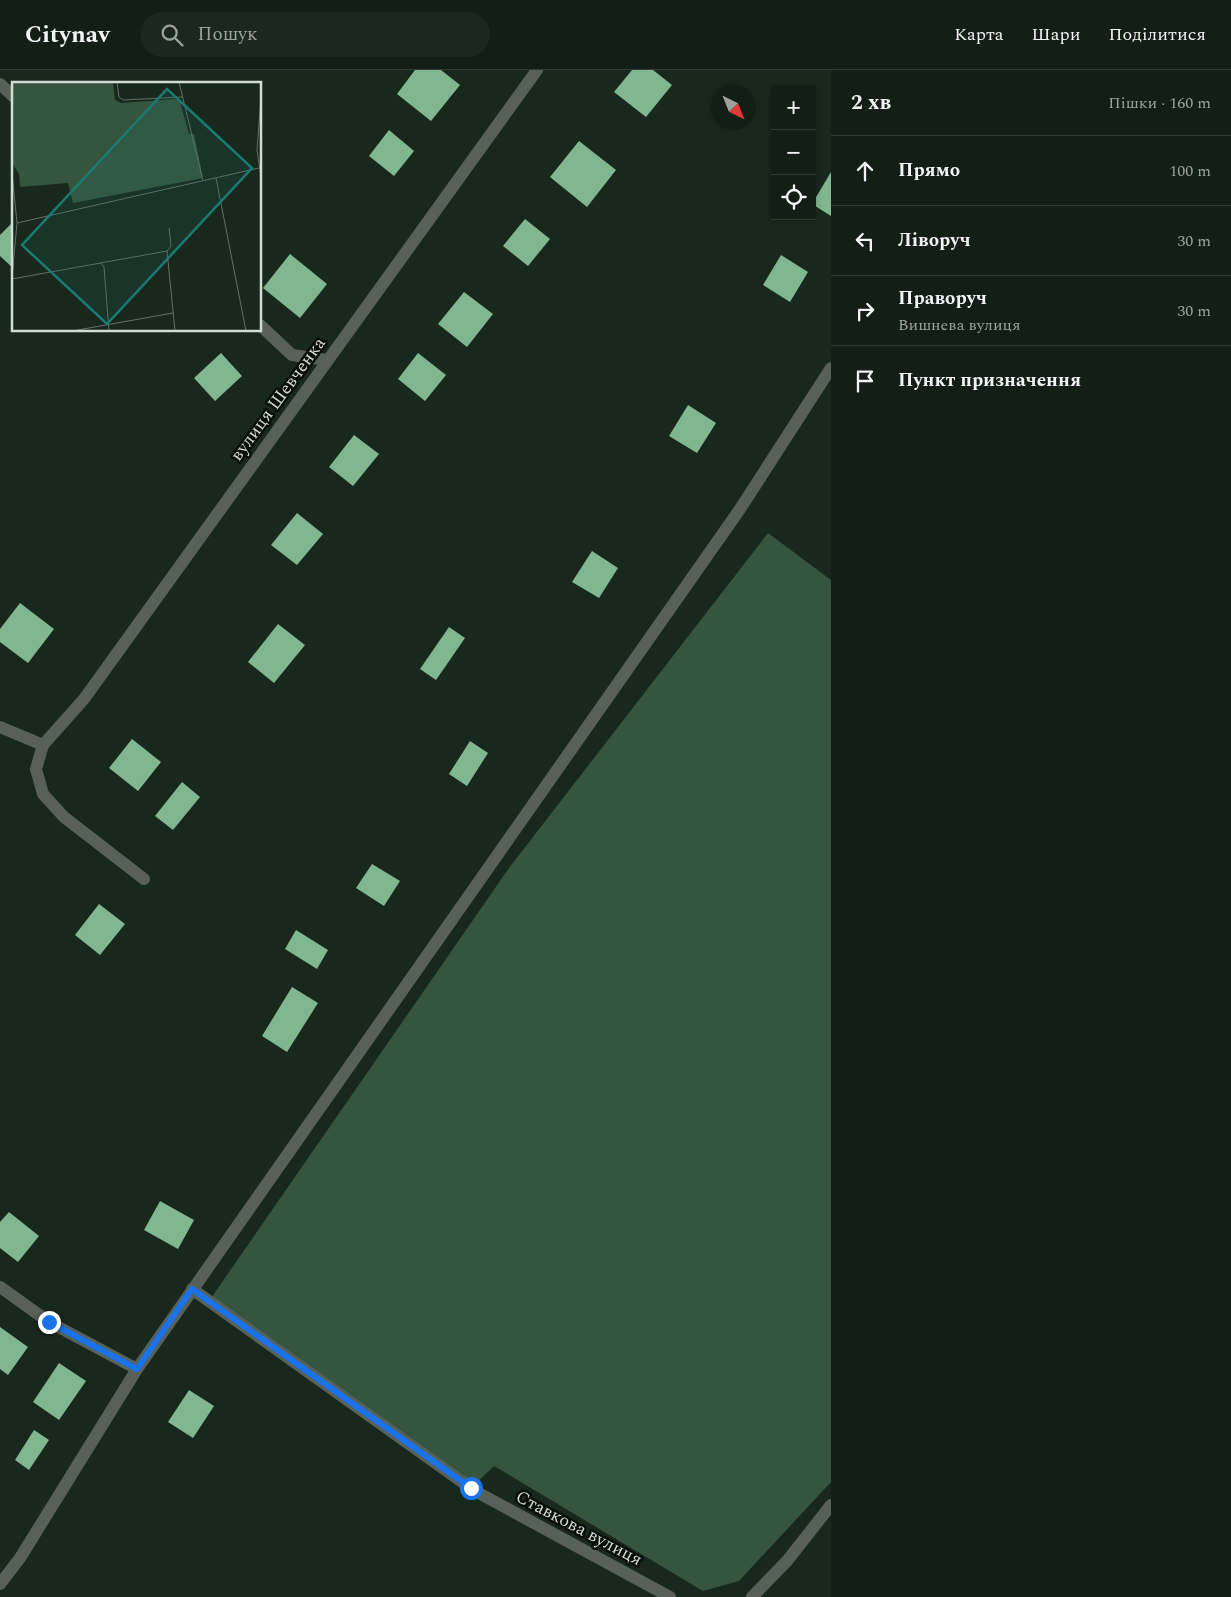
<!DOCTYPE html>
<html lang="uk">
<head>
<meta charset="utf-8">
<style>
	body { margin:0; font-family:Spectral,serif; background:#1c271f; color:#f1f3f6 }
	.controls { position:absolute; right:15px; top:15px; display:grid; overflow:hidden; border-radius:0px; box-shadow:0 2px 8px #0003 }
	.controls button { width:45px; height:45px; display:grid; place-items:center; padding:0; border:0; border-bottom:1px solid #323c35; background:#131e16; color:#f1f3f6; font:25px sans-serif }
	.compass { position:absolute; left:711px; top:15px; width:45px; height:45px; border-radius:50%; background:#131e16; box-shadow:0 2px 8px #0003; rotate:137deg }
	.stop { position:absolute; width:15px; height:15px; margin:-11px; border:4px solid #1a73e8; border-radius:50%; background:#fff }
	.stop.end { background:#1a73e8; border-color:#fff; box-shadow:0 1px 5px #0008 }
	.list { margin:0; padding:0; list-style:none }
	h2 { display:flex; justify-content:space-between; align-items:center; height:65px; margin:0; padding:0 20px; font-size:21px }
	h2 small { font-size:16px; font-weight:400; color:#9da2a1 }
	.list li { display:grid; grid-template-columns:32px 1fr auto; gap:15px; align-items:center; box-sizing:border-box; height:70px; padding:0 20px; border-top:1px solid #323c35 }
	.list b { display:block; font-size:19px; white-space:nowrap }
	.list p { margin:0; font-size:16px; white-space:nowrap; color:#9da2a1 }
	.list em { font-size:16px; font-style:normal; color:#9da2a1 }
	.icon { flex:none; width:28px; height:28px; fill:none; stroke:currentColor; stroke-width:2; stroke-linecap:round; stroke-linejoin:round }
	.map { position:relative; flex:none; width:831px; height:1527px; overflow:hidden }
	header { display:flex; align-items:center; gap:30px; box-sizing:border-box; height:70px; padding:0 25px; background:#131e16; border-bottom:1px solid #323c35 }
	header strong { font-size:24px }
	nav { display:flex; gap:28px; margin-inline-start:auto; font-size:18px }
	.search { width:350px; height:45px; background:#1c271f; display:flex; align-items:center; gap:12px; box-sizing:border-box; padding:0 18px; border-radius:28px; color:#9da2a1; font-size:19px }
	main { display:flex }
	aside { flex:1; background:#131e16 }
	.map>svg:first-child { display:block }
	.green { fill:#36553f }
	.building { fill:#81b790 }
	.lines { fill:none; stroke-linecap:round; stroke-linejoin:round }
	.minor { stroke:#58605a; stroke-width:12 }
	.tertiary { stroke:#58605a; stroke-width:12 }
	.route { stroke:#1a73e8; stroke-width:6 }
	.labels { text-anchor:middle; dominant-baseline:central; stroke-width:5; stroke-linejoin:round; paint-order:stroke }
	.street-label { font-size:18px; fill:#d2dbd4; stroke:#090f0a }
	.inset-road { fill:none; stroke:#637066; stroke-width:1 }
	.view { fill:#197b73; fill-opacity:0.15; stroke:#197b73; stroke-width:2.5 }
	.inset-edge { fill:none; stroke:#d2dbd4; stroke-width:2.5 }
</style>
</head>
<body>
<header>
<strong>Citynav</strong>
<div class="search"><svg class="icon" aria-label="search" viewBox="0 0 24 24"><circle cx="10" cy="10" r="6"/><path d="M15 15l6 6"/></svg>Пошук</div>
<nav><a>Карта</a><a>Шари</a><a>Поділитися</a></nav>
</header>
<main>
<div class="map">
<svg width="831" height="1527" viewBox="0 0 831 1527">
	<rect width="100%" height="100%" fill="#19281d"/>
	<!-- green -->
	<path class="green" d="M768,463L831,510V1412L739,1511L703,1521L494,1396L471,1418L209,1231L509,798Z"/>
	<!-- building -->
	<g class="building">
		<path d="M415,0H441L460,15L431,51L397,24Z"/>
		<path d="M632,0H653L672,15L646,47L614,22Z"/>
		<path d="M389,60L414,81L394,106L369,86Z"/>
		<path d="M579,71L616,100L587,137L550,107Z"/>
		<path d="M831,102V146L812,134Z"/>
		<path d="M525,149L550,169L528,196L503,176Z"/>
		<path d="M11,154L14,157V199L0,186V165Z"/>
		<path d="M290,184L327,214L300,248L263,218Z"/>
		<path d="M781,185L808,202L790,232L763,215Z"/>
		<path d="M464,222L493,244L467,277L438,254Z"/>
		<path d="M221,283L242,306L215,331L194,308Z"/>
		<path d="M418,283L446,305L425,331L398,309Z"/>
		<path d="M688,335L716,353L697,383L669,366Z"/>
		<path d="M354,365L379,384L353,416L329,397Z"/>
		<path d="M297,443L323,464L297,495L271,475Z"/>
		<path d="M592,481L618,498L599,528L572,512Z"/>
		<path d="M20,533L54,559L28,593L0,572V559Z"/>
		<path d="M278,554L305,575L274,613L248,592Z"/>
		<path d="M449,557L465,568L436,610L420,599Z"/>
		<path d="M132,669L161,692L138,721L109,698Z"/>
		<path d="M470,671L488,683L467,716L449,704Z"/>
		<path d="M182,712L200,727L173,760L155,746Z"/>
		<path d="M372,794L400,811L384,836L356,818Z"/>
		<path d="M99,834L125,854L100,885L75,865Z"/>
		<path d="M296,860L328,880L317,899L285,879Z"/>
		<path d="M292,917L318,933L287,982L262,966Z"/>
		<path d="M160,1131L194,1150L178,1179L144,1160Z"/>
		<path d="M9,1142L39,1166L18,1192L0,1178V1152Z"/>
		<path d="M0,1257L28,1277L8,1305L0,1299Z"/>
		<path d="M59,1293L86,1311L59,1350L33,1332Z"/>
		<path d="M189,1320L214,1336L193,1368L168,1352Z"/>
		<path d="M34,1360L49,1370L29,1400L15,1390Z"/>
	</g>
	<g class="lines">
		<!-- minor -->
		<g class="minor">
			<path d="M0,14L14,27"/>
			<path d="M260,255L292,285L327,290"/>
			<path d="M0,657L43,675"/>
			<path d="M144,809L64,747L43,724L36,699L43,675L84,629L537,0"/>
			<path d="M0,1217L49,1252L137,1299"/>
			<path d="M192,1219L475,1421L670,1527"/>
			<path d="M752,1527L787,1491L831,1435"/>
		</g>
		<!-- tertiary -->
		<path class="tertiary" d="M0,1514L20,1488L137,1299L740,439L831,298"/>
	</g>
	<g class="lines">
		<!-- route -->
		<path class="route" d="M49,1252L137,1299L192,1219L471,1418"/>
	</g>
	<g class="labels">
		<!-- street labels -->
		<g class="street-label">
			<text transform="translate(278 329) rotate(-54)">вулиця Шевченка</text>
			<text transform="translate(579 1458) rotate(28)">Ставкова вулиця</text>
		</g>
	</g>
	<!-- overview -->
	<g transform="translate(12 12)">
		<rect width="249" height="249" fill="#19281d"/>
		<path d="M0,0H101L103,18L109,21L163,17L168,20L177,52H182L191,96L61,121L56,101L8,105L7,92L0,81Z" fill="#36553f"/>
		<path class="inset-road" d="M105,0L107,15L111,18L170,15M167,0L191,99M249,16L245,68L249,95M0,91L5,141L0,196M204,96L234,249M5,141L247,86M155,169L163,249M89,181L92,185L97,249M0,197L155,169L159,164L157,146M60,249L161,231"/>
		<path class="view" d="M155,7L240,86L95,242L10,163Z"/>
		<rect width="249" height="249" class="inset-edge"/>
	</g>
</svg>
<div class="controls">
<button>+</button>
<button>−</button>
<button><svg class="icon" aria-label="locate" viewBox="0 0 24 24"><circle cx="12" cy="12" r="6"/><path d="M12 2v4M12 18v4M2 12h4M18 12h4"/></svg></button>
</div>
<svg class="compass" viewBox="-18 -18 36 36"><path d="M0-13l5 13h-10z" fill="#e53935"/><path d="M0 13l5-13h-10z" fill="#9da2a1"/></svg>
<div class="stop" style="left:471px;top:1418px"></div>
<div class="stop end" style="left:49px;top:1252px"></div>
</div>
<aside>
<h2>2 хв<small>Пішки · 160 m</small></h2>
<ul class="list">
<li><svg class="icon" aria-label="ahead" viewBox="0 0 24 24"><path d="M12 20V5M6 11l6-6 6 6"/></svg><div><b>Прямо</b></div><em>100 m</em></li>
<li><svg class="icon" aria-label="left" viewBox="0 0 24 24"><path d="M17 20v-9H6M10 6l-5 5 5 5"/></svg><div><b>Ліворуч</b></div><em>30 m</em></li>
<li><svg class="icon" aria-label="right" viewBox="0 0 24 24"><path d="M7 20v-9h11M14 6l5 5-5 5"/></svg><div><b>Праворуч</b><p>Вишнева вулиця</p></div><em>30 m</em></li>
<li><svg class="icon" aria-label="arrive" viewBox="0 0 24 24"><path d="M6 21V4h12l-3 4 3 4H6"/></svg><div><b>Пункт призначення</b></div></li>
</ul>
</aside>
</main>
</body>
</html>
